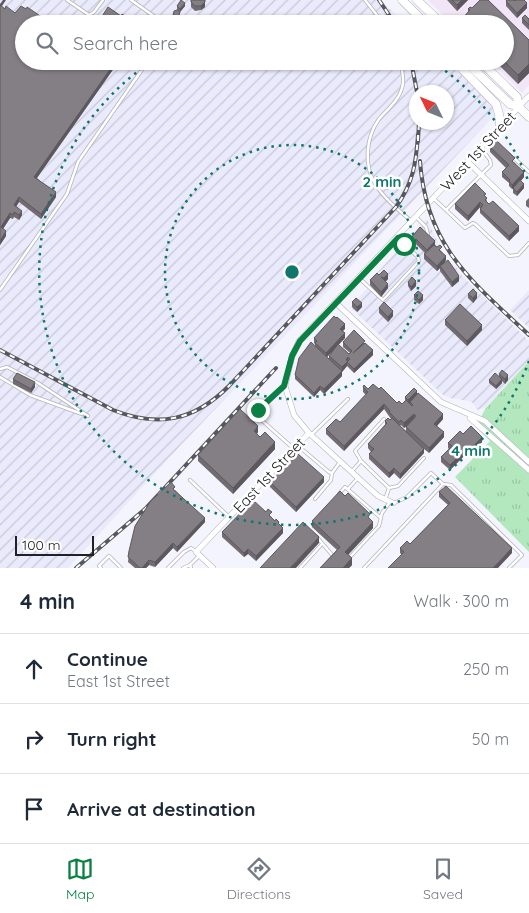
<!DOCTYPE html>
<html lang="en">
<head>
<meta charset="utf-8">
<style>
	body { margin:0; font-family:Quicksand,sans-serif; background:#f6f6f7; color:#1f2937 }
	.compass { position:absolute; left:409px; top:85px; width:45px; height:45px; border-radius:50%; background:#fff; box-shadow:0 1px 4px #0004; rotate:313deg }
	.scale { position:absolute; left:15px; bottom:12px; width:79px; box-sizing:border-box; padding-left:5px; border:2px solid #202124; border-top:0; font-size:14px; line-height:18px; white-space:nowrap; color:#202124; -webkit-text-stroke:4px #fff; paint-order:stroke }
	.stop { position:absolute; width:15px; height:15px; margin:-11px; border:4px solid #0b8043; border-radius:50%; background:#fff }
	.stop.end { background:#0b8043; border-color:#fff; box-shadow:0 1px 5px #0008 }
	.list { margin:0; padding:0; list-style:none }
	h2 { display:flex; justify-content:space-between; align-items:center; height:65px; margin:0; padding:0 20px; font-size:21px }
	h2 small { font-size:16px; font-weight:400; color:#747a83 }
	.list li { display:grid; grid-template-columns:32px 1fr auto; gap:15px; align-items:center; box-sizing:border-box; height:70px; padding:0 20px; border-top:1px solid #e0e1e3 }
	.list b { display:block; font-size:19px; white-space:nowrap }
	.list p { margin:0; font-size:16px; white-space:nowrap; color:#747a83 }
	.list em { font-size:16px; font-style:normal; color:#747a83 }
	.icon { flex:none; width:28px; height:28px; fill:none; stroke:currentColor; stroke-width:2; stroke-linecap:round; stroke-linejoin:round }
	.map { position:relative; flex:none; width:529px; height:568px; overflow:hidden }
	.search { position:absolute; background:#fff; box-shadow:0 1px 4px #0004; left:15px; right:15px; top:15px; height:55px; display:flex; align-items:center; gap:12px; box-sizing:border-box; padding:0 18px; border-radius:28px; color:#747a83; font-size:19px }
	.sheet { height:275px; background:#fff }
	nav { display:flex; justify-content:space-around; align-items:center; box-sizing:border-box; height:70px; border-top:1px solid #e0e1e3; background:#fff; font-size:14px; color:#747a83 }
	nav a { display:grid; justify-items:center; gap:2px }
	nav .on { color:#0b8043 }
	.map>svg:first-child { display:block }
	.commercial { fill:#f3e5f8 }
	.industrial { fill:url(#industrial-furrows); fill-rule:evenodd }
	.park { fill:url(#park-tufts) }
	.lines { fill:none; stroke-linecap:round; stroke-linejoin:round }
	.service-casing { stroke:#b3b3bc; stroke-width:4 }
	.minor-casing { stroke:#b3b3bc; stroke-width:6 }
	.primary-casing { stroke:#b3b3bc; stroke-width:9 }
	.service { stroke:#fff; stroke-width:2.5 }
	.minor { stroke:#fff; stroke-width:5 }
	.primary { stroke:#fff; stroke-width:8 }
	.rail-casing { stroke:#57585d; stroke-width:4 }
	.rail { stroke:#fff; stroke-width:2; stroke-dasharray:5.5; stroke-linecap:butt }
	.wall { fill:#726c72; fill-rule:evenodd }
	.shaded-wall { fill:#5c585d }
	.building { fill:#847e85; stroke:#5c585d }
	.route { stroke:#0b8043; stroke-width:6 }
	.ring { fill:none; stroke:#0f766e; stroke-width:2.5; stroke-dasharray:2.5 5 }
	.labels { text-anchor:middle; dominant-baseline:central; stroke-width:5; stroke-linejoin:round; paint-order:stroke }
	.street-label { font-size:15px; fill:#202124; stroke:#fff }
	.centre { fill:#0f766e; stroke:#fff; stroke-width:2.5 }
	.ring-label { font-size:15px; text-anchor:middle; font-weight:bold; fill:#0f766e; stroke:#fff; stroke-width:5; stroke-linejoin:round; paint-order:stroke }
</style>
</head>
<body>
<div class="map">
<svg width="529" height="568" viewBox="0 0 529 568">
	<defs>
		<pattern id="industrial-furrows" width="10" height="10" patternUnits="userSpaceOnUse" patternTransform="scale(1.25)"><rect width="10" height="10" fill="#e9eafb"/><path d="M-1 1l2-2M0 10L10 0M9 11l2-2" fill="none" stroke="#c8c8d7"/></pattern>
		<pattern id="park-tufts" width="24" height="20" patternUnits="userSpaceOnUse" patternTransform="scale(1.25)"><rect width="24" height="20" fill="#b3e8be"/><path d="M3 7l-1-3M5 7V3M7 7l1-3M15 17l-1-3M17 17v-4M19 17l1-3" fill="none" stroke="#9ac7a3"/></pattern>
	</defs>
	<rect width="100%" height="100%" fill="#f3f4fd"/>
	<!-- commercial -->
	<path class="commercial" d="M428,0H529V85L522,93L490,61H505V24H452Z"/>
	<!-- industrial -->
	<g class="industrial">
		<path d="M0,0H379L408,24H24V61H447L499,111L180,446L68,568H0ZM416,92H446V122H416Z"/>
		<path d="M427,219L446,260L457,268L462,276L529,341V361L486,407L477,410L473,403L469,401L450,398L443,395L350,307L376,279L374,276Z"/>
		<path d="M529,290V328L510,310Z"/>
	</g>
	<!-- park -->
	<path class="park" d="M529,361V552L455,477L490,441L476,427L485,409Z"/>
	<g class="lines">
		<defs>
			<g id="service">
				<path d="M67,0L89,15L94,12L103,0"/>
				<path d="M131,0L158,19L159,24"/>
				<path d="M365,0L384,24"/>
				<path d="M400,61C402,69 405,80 402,88C399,100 387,110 379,119C366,137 363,166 376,185C384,199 399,210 411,221"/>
				<path d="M481,148L490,160L491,165L446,210L465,228L473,223L475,224L509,256L518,255L529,243"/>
				<path d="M514,158L529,172"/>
				<path d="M434,199L446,210"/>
				<path d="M416,217L426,227L428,235"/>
				<path d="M359,278L383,300L419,261L418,257L397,238"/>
				<path d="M0,290L67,194L78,162L148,61"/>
				<path d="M0,369L7,367L38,383L88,416"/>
				<path d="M0,377L30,395L82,414"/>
				<path d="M285,386L258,410L257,416L294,449"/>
				<path d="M312,434L348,399"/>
				<path d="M297,445L329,472L332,473L340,462"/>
				<path d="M361,461L389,488L385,500"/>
				<path d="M352,471L361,461L355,451L384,419"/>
				<path d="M190,480L228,516"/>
				<path d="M443,484L451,485L522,555L509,568"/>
				<path d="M389,488L398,486L424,458"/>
				<path d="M348,489L358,478"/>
				<path d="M339,494L345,487L381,518"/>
				<path d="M315,499L331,480L332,473"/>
				<path d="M316,536L333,556"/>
				<path d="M351,556L379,526L382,513L390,502"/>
				<path d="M101,568L99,566L109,556L121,568"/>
				<path d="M168,568L184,552L191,548L195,551"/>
				<path d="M183,568L190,565"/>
				<path d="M191,568L190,565L199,556"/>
				<path d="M300,568L322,544"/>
				<path d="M364,568L443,484L431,473L407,497L394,503"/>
			</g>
			<g id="minor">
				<path d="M468,162L529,221"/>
				<path d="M336,303L441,402L485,421L529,462"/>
				<path d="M470,418L529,470"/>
				<path d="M393,503L378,496L309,433L294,415L285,386L292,356L299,341L529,96"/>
				<path d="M213,568L196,552L309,433"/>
			</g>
			<g id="primary">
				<path d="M402,0L426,24"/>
				<path d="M417,0L442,24"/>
				<path d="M463,61V70L496,104L499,114L500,127"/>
				<path d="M465,61L510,104L519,107L529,117"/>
				<path d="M480,61L517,97L519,107"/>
			</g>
		</defs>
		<!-- service casing -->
		<use href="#service" class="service-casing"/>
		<!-- minor casing -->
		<use href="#minor" class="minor-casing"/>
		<!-- primary casing -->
		<use href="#primary" class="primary-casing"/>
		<!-- service -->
		<use href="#service" class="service"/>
		<!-- minor -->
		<use href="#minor" class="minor"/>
		<!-- primary -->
		<use href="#primary" class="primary"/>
		<defs>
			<g id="rail">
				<path d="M379,0L395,24"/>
				<path d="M411,61L417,92"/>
				<path d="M418,141L419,122"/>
				<path d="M420,161C426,246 471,281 529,335"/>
				<path d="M0,350L113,410C158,428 194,421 229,386L396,207C413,183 416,164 418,135"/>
				<path d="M76,568L145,509L276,368"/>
			</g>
		</defs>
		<!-- rail casing -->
		<use href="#rail" class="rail-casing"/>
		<!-- rail -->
		<use href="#rail" class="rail"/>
	</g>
	<!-- wall -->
	<g class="wall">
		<path d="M191,0L205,7L201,10L195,11L191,7Z"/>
		<path d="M447,0H468L457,11Z"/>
		<path d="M480,0H488L529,40V73L518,84L495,61H505V24H462V19L468,12V9L470,7L472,8Z"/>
		<path d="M506,1L527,8L517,18L506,6Z"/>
		<path d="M2,6L24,61H119L37,178L56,197L41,219L19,202L16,207L22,215L19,220L14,217L13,219L10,218L3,229L6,236L0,245Z"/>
		<path d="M177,6H185L180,12L177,10Z"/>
		<path d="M173,16H180L178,21L173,20Z"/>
		<path d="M522,18L529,19V30L522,23Z"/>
		<path d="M490,147L515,163L524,177L521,181L524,188L517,196L513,193V189H512L509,186V183L502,177V172L506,168L490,152Z"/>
		<path d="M486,197L487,202L519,231L509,241L480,213V207L468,221L455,209V204Z"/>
		<path d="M529,198V208L526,206V201Z"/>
		<path d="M411,238L435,245L442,252L446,260L444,263L459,281L452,287L440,271V268L437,271L424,259V254L425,253L416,244L414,245L411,242Z"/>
		<path d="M379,275L388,279L386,281L388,288L381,297L370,285V280Z"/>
		<path d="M408,282L416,286L411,291L408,286Z"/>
		<path d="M468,294L477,298L473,303L468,298Z"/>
		<path d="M414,295L423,300L419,304L414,300Z"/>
		<path d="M352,302L362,307L357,312L352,307Z"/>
		<path d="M379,308L393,316L388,322L379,313Z"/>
		<path d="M445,320L482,330L467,346L445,325Z"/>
		<path d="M345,329L342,331L345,338L338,345L349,354L350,353L343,347V342L365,343L373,355L354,373L347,366L342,372V376L324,394L320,390L314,397L295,379V375L315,346V344L314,343V338ZM335,348L329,356V360L327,357Z"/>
		<path d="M499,374L508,380L505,384L502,381V383L496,389L489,383V380L499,377Z"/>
		<path d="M13,379L35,387L31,393L13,384Z"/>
		<path d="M363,387L368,389H379L397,403L402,404L405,401V397L417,395L443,419L437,426L444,437L429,453L424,449V453L400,479L394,473L389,478L369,459V454L371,452L368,448V444L385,425V421L390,420L391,419L384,409L344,451L326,434V429L340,422L366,395L363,392ZM401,425L404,428L406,427V431L400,426Z"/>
		<path d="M258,432L257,434L275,449L233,494L198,461V455Z"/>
		<path d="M463,434L482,442L469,456L466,454L450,470L441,462V457L449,449L448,448V443Z"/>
		<path d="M270,482H324L296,512L270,487Z"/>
		<path d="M175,490L205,522L177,552L173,548L155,567L149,565L146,568H135L128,562L129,551Z"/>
		<path d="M439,492L512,553L401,554L400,553V548L410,544L448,505L439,497Z"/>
		<path d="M272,517L271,518L279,525L283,533L256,561L248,554L244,557L222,537V532Z"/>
		<path d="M370,520L373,528L348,555L352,565L349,568H320L337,550L312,527V521Z"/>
	</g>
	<!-- shaded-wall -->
	<g class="shaded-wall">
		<path d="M3,0H6L0,9V4Z"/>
		<path d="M462,0H468L457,11V5Z"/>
		<path d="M205,2V7L201,10V6Z"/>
		<path d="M185,3V6L180,12V9Z"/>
		<path d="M527,3V8L517,18V13Z"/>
		<path d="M116,61H119L34,182V177Z"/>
		<path d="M529,64V73L518,84V75Z"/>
		<path d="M524,172V177L512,189V185Z"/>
		<path d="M524,184V188L517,196V192Z"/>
		<path d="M56,192V197L41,219V214Z"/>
		<path d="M19,197V202L14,210V205Z"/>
		<path d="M480,202V207L468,221V216Z"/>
		<path d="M22,211V215L19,220V215Z"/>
		<path d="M10,213V218L1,232V227Z"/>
		<path d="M519,226V231L509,241V236Z"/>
		<path d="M6,231V236L0,245V241Z"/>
		<path d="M435,241V246L427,254V250Z"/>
		<path d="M446,256V260L440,267V266V268L437,271V266Z"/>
		<path d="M388,274V279L384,283V278Z"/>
		<path d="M459,276V281L452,287V282Z"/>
		<path d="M416,281V286L411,291V287Z"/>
		<path d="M388,284V288L381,297V292Z"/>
		<path d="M477,293V298L473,303V298Z"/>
		<path d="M423,295V300L419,304V300Z"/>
		<path d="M362,303V307L357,312V307Z"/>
		<path d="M393,311V316L388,322V317Z"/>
		<path d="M345,324V329L340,334V329Z"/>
		<path d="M482,325V330L467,346V341Z"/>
		<path d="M345,333V338L326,358V353Z"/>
		<path d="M373,350V355L354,373V369Z"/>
		<path d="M348,357V362H347V366L342,372V367Z"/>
		<path d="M342,371V376L324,394V389Z"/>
		<path d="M508,375V380L505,384V379Z"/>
		<path d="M502,379V383L496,389V386Z"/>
		<path d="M35,382V387L31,393V389Z"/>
		<path d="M320,386V390L314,397V393Z"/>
		<path d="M417,391V396L410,402V403L408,405V400Z"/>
		<path d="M384,404V409L344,451V446Z"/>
		<path d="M414,414V418L404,428V423Z"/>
		<path d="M443,414V419L434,429V424Z"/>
		<path d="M258,426V432L254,437V431Z"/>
		<path d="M444,432V437L429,453V448Z"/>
		<path d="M482,437V442L469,456V451Z"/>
		<path d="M275,442V449L233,494V488Z"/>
		<path d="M424,449V453L400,479V474Z"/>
		<path d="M466,449V454L450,470V465Z"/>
		<path d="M394,468V473L389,478V473Z"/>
		<path d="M324,477V482L296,512V507Z"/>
		<path d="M205,518V522L177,552V547Z"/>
		<path d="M373,522V528L345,558V552Z"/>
		<path d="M283,528V533L256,561V556Z"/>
		<path d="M319,537V543L296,568H290Z"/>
		<path d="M173,543V548L155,567V562Z"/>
		<path d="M512,548V553L498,568H493Z"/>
		<path d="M248,549V554L244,557V553Z"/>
		<path d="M352,558V565L349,568H343Z"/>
		<path d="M149,560V565L146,568H142Z"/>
	</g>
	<!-- building -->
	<g class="building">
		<path d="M181,0L185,3L180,9L177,6Z"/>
		<path d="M191,0H205V2L201,6H195L191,2Z"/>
		<path d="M452,0H462L457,5Z"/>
		<path d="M480,0H488L529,40V64L518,75L504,61H505V24H466L462,19L470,10L468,9L470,7L472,8Z"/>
		<path d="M507,0H514L515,1L516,0H524L527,3L517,13L506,1Z"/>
		<path d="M0,5L5,9L6,6L15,13L21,6L26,9L27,7L52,24H24V61H116L34,177L56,192L41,214L19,197L14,205L22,211L19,215L14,212L13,215L10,213L1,227L6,231L0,241Z"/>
		<path d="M108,7L121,16L122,14L136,24H97Z"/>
		<path d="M177,10L180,12L178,18L173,16L174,11Z"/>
		<path d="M525,15L529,19V25L522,18Z"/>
		<path d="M496,140L515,158L512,161L524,172L512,185L509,181L510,180L502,172L509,165L490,147Z"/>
		<path d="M520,180L524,184L517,192L513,188Z"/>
		<path d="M475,183L486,194L484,195L487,198L485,200L489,204L493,201L519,226L509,236L480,209L483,205L480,202L468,216L455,204Z"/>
		<path d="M420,227L435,241L427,250L416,239L414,241L411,238Z"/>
		<path d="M434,245L437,247L440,245L442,247L439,250L446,256L437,266L424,254Z"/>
		<path d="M448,260L459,276L452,282L440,266Z"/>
		<path d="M384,270L388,274L384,278L381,277L388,284L381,292L370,280L377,273L379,275Z"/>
		<path d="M412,277L416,281L411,287L408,282Z"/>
		<path d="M473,289L477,293L473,298L468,294Z"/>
		<path d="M418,291L423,295L419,300L414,295Z"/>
		<path d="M356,298L362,303L357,307L352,302Z"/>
		<path d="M384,302L393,311L388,317L379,308Z"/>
		<path d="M460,304L482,325L467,341L445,320Z"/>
		<path d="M334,316L336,318L337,317L345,324L340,329L345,333L326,353L315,343L317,341L314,338Z"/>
		<path d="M354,330L365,341L353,353L365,343L373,350L354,369L347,362L350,359L348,357L346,360L348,361L342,367L329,356L338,344L349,354L352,351L343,342Z"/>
		<path d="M311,342L342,371L324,389L320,386L314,393L295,375L299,358Z"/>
		<path d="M502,370L508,375L505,379L499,374Z"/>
		<path d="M17,373L35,382L31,389L13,379Z"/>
		<path d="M495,373L502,379L496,386L489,380Z"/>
		<path d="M373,384L379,389L381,387L397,403L399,401L402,404L406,400L412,406L413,405L410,402L418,393L443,414L434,424L444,432L429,448L406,427L416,416L414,414L404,423L401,420L399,422L389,412L390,411L384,404L344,446L326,429L336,419L340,422L368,392L363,387L364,385L368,389Z"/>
		<path d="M414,388L417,391L408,400L405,397Z"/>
		<path d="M240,409L258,426L254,431L260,437L265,432L275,442L233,488L198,455Z"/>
		<path d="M388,418L390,420L392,418L424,449L400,474L394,468L389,473L369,454L374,449L368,444L387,423L385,421Z"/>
		<path d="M471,426L482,437L469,451L466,449L450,465L441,457L452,446L448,443L460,431L463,434Z"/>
		<path d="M297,453L324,477L296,507L270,482Z"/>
		<path d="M171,482L175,487L173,489L205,518L177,547L173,543L155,562L149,560L142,568H140L128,557L129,551L135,526L150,502Z"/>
		<path d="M446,486L512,548L493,568H388L404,552L400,548L407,541L410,544L450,503L439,492Z"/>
		<path d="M340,491L345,496L348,493L370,514L368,517L373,522L345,552L352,558L343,568H320L340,547L312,521Z"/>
		<path d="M253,500L266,512L268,509L272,512L269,515L275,521L276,519L279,522L278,523L283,528L256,556L248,549L244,553L222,532Z"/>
		<path d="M303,522L319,537L290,568H260Z"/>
	</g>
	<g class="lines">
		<!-- route -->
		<path class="route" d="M258,410L284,386L292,356L300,341L398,238L404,244"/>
	</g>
	<!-- distance rings -->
	<g class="ring">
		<circle cx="292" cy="272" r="127"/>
		<path d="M529 361A253 253 0 1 1 151 62M244 24A253 253 0 0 1 340 24M433 62A253 253 0 0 1 529 183"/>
	</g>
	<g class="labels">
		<!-- street labels -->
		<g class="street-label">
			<text transform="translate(478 151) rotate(-47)">West 1st Street</text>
			<text transform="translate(269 475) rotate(-47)">East 1st Street</text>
		</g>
	</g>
	<circle cx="292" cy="272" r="8" class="centre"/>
	<g class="ring-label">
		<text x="382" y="187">2 min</text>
		<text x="471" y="456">4 min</text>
	</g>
</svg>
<svg class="compass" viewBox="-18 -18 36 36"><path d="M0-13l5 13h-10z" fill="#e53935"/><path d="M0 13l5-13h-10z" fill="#747a83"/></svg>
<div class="scale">100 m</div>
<div class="stop" style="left:404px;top:244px"></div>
<div class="stop end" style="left:258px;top:410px"></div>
<div class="search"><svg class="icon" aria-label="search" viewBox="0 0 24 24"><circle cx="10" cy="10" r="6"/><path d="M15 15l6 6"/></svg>Search here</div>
</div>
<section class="sheet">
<h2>4 min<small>Walk · 300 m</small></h2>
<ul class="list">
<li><svg class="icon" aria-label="ahead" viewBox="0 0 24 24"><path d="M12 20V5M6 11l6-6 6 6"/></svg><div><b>Continue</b><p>East 1st Street</p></div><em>250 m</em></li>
<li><svg class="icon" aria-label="right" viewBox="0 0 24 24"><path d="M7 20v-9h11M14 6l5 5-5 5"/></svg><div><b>Turn right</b></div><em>50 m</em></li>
<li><svg class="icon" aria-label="arrive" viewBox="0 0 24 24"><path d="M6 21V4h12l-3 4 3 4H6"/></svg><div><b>Arrive at destination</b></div></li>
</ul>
</section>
<nav>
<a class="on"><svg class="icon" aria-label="map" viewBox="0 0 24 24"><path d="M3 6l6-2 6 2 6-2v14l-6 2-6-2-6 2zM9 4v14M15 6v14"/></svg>Map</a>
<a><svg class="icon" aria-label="directions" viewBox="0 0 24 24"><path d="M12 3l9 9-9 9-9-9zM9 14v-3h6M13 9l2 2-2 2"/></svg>Directions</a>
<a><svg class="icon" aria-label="saved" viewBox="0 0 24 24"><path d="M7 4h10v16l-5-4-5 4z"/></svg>Saved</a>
</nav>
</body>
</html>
